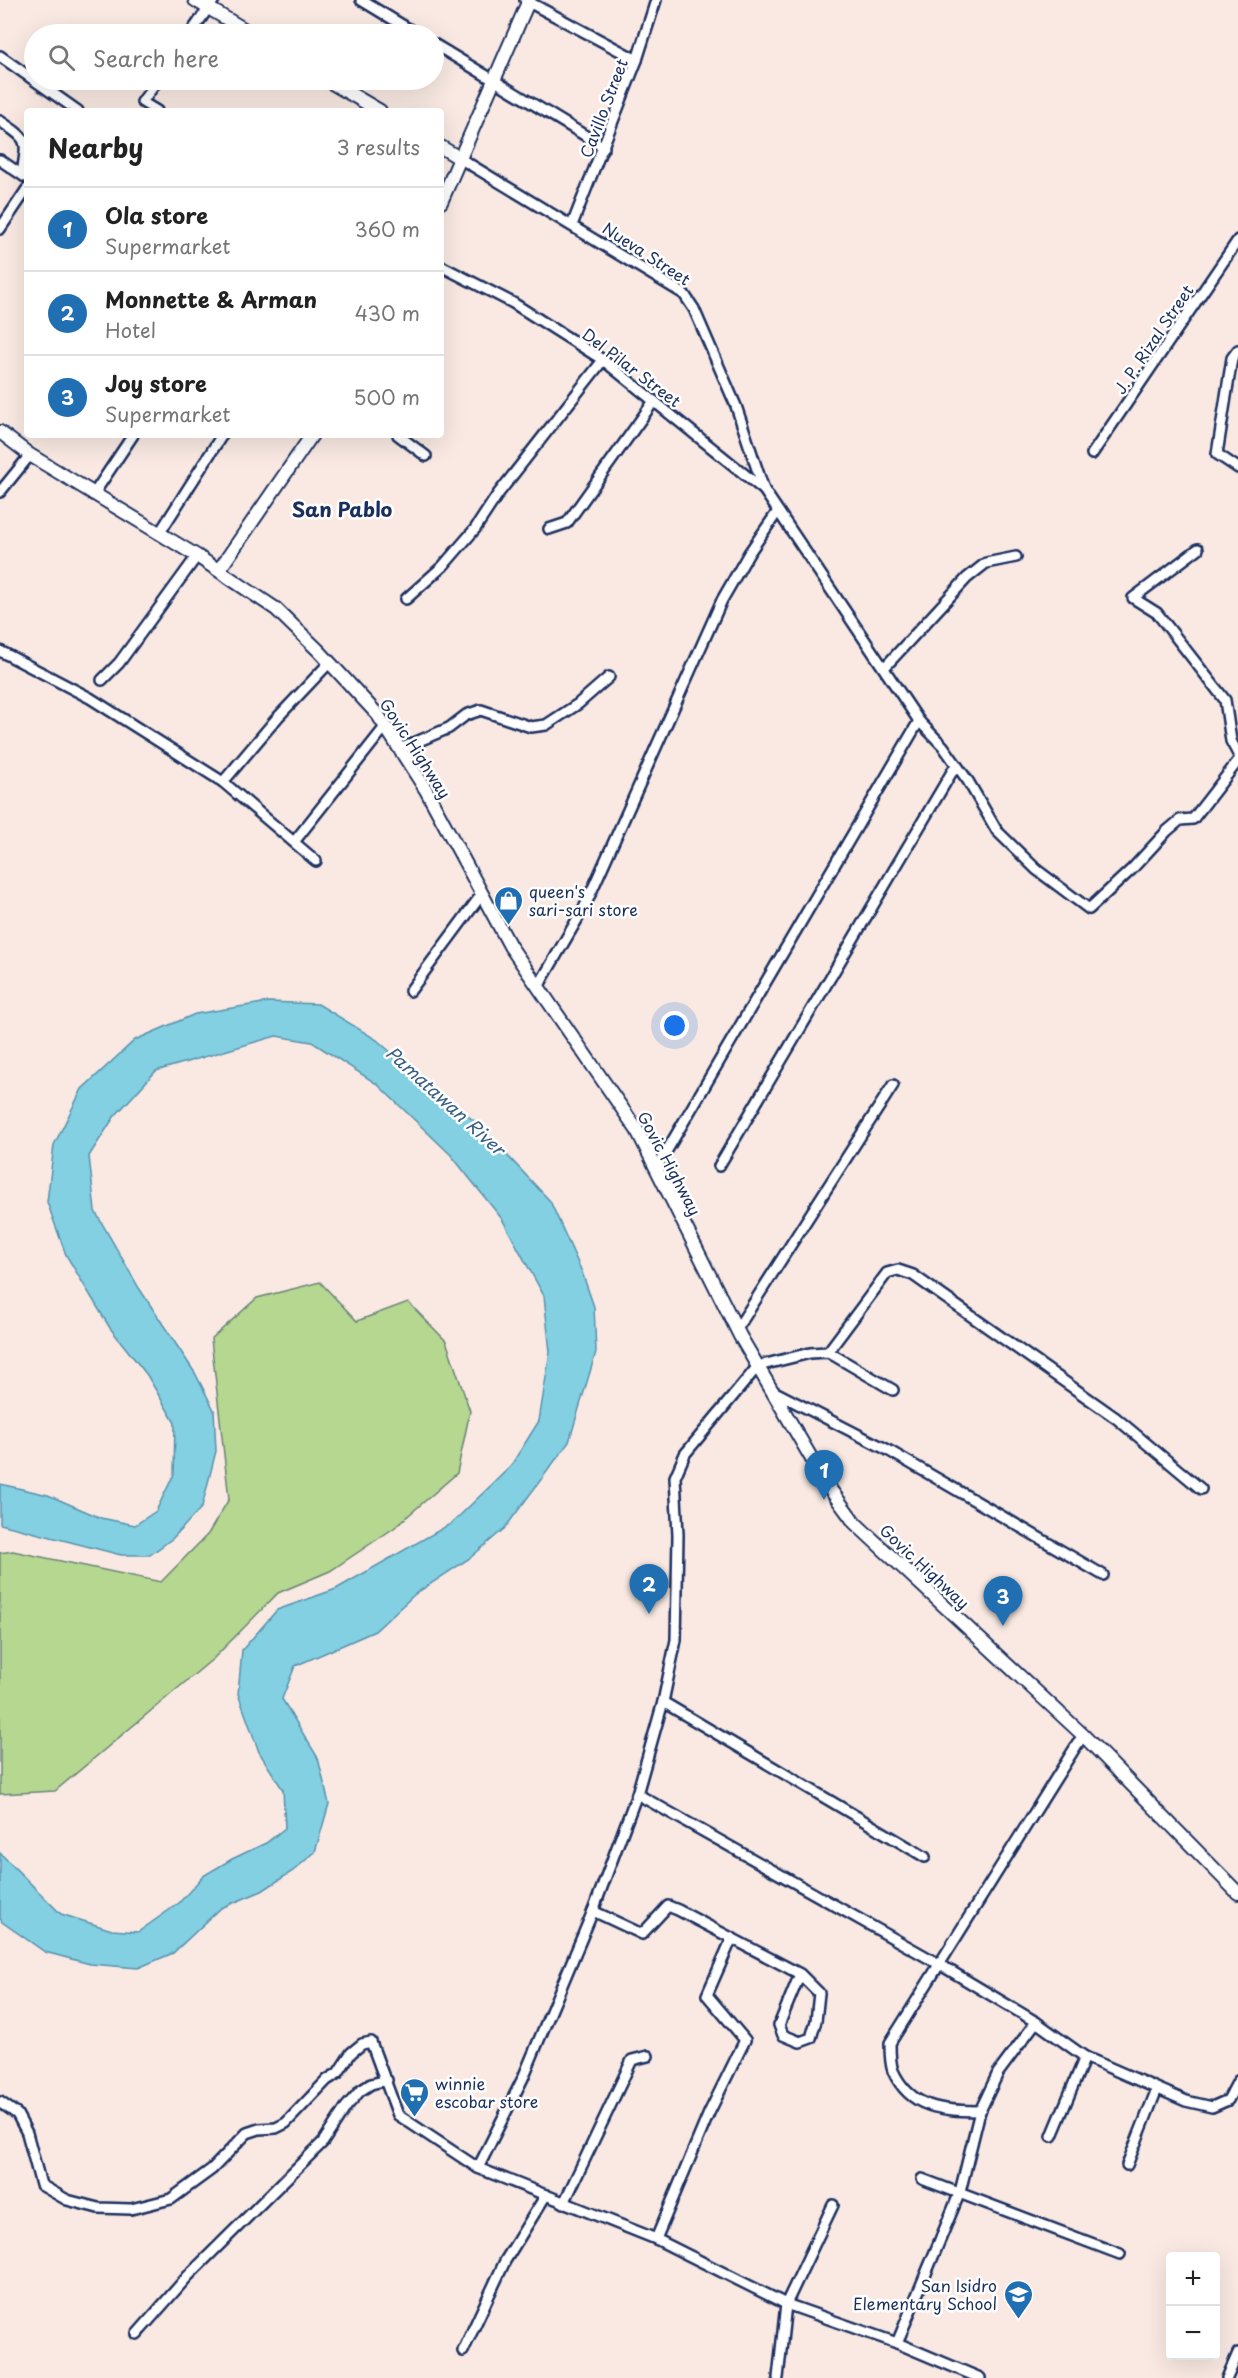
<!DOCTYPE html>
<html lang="en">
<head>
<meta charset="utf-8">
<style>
	body { margin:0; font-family:"Playpen Sans",sans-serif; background:#f2f2f2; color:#222 }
	.controls { position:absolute; right:18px; bottom:18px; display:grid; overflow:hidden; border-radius:6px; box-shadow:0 6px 24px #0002 }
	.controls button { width:54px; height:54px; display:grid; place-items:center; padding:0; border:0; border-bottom:2px solid #e0e0e0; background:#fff; color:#222; font:30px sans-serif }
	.you { position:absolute; left:675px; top:1026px; width:21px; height:21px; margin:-15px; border:4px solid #fff; border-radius:50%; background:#1a73e8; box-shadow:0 0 0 9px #1a73e833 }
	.badge { display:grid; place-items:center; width:39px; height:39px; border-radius:50%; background:#1f6fb2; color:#fff; font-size:20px; font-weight:700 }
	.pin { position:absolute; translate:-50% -50px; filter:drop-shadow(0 2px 3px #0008) }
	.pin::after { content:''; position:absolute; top:32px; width:21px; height:18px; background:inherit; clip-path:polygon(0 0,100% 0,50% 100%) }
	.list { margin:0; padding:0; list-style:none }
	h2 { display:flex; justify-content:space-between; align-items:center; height:78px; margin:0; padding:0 24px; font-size:26px }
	h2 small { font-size:20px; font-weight:400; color:#767676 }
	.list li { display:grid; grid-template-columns:39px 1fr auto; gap:18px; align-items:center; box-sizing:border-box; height:84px; padding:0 24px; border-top:2px solid #e0e0e0 }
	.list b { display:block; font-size:22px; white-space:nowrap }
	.list p { margin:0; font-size:20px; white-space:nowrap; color:#767676 }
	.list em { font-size:20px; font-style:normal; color:#767676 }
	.icon { flex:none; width:33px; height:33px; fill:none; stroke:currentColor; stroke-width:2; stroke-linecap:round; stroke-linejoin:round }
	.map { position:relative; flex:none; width:1238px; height:2378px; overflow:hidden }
	.search { position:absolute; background:#fff; box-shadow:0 6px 24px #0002; left:24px; top:24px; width:420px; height:66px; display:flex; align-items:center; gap:15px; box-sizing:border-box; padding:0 21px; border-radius:33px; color:#767676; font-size:22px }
	.panel { position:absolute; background:#fff; box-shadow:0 6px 24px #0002; left:24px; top:108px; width:420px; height:330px; border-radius:6px }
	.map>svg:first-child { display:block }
	.green { fill:#b6d790; stroke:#688377; stroke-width:1.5 }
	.water { fill:#82d0e1; stroke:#5990ad; stroke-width:1.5 }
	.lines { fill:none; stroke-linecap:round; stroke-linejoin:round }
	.street-casing { stroke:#1b2f5e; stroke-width:14 }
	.secondary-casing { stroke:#1b2f5e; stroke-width:16 }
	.street { stroke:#fff; stroke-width:9 }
	.secondary { stroke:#fff; stroke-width:12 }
	.labels { text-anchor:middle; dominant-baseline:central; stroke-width:5; stroke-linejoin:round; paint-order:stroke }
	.street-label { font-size:16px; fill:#1b2f5e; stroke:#fff }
	.poi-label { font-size:16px; fill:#1b2f5e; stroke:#fff; text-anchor:start }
	.water-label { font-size:18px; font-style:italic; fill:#3a5f85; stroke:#fff }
	.quarter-label { font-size:20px; font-weight:bold; fill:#1b2f5e; stroke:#fff }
</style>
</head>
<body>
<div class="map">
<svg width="1238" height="2378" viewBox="0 0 1238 2378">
	<rect width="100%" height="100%" fill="#f9e9e2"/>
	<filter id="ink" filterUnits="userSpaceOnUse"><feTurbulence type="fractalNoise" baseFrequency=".0167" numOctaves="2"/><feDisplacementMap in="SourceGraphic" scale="12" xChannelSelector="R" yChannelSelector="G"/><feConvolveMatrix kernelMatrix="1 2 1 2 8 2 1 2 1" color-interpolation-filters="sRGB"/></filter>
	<g filter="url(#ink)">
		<!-- green -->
		<path class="green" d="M320,1282L357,1321L408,1302L446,1341L470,1411L457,1473L394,1528L330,1571L278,1593L214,1658L55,1791L0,1794V1553L13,1551L161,1582L208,1534L229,1499L211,1339L257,1298Z"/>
		<!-- water -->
		<path class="water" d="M269,1002L318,1004L377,1040L437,1093L476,1122L550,1201L582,1272L594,1307L596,1352L569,1442L505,1528L470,1558L415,1594L375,1631L295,1666L282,1699L318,1758L329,1804L315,1852L293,1871L262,1891L221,1908L173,1953L138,1968L90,1964L45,1952L2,1922L0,1918V1853L61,1914L112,1930L138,1932L179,1903L203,1876L232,1859L266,1843L285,1828L283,1790L259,1752L238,1694L242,1650L277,1610L336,1589L452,1523L510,1467L539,1421L550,1352L544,1296L502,1219L451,1155L377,1084L312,1042L276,1036L156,1071L114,1117L89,1156L95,1211L139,1288L195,1373L214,1410L216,1451L202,1507L173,1538L150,1555H121L0,1524V1484L48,1495L101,1518L135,1525L156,1511L174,1474L175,1423L147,1375L110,1328L66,1255L47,1202L54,1145L82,1089L135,1040L195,1014Z"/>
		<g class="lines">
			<defs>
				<g id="street">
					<path d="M361,0L417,34"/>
					<path d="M525,0L637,60"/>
					<path d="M190,34L214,0"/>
					<path d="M434,44L604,147"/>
					<path d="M0,56L78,111"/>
					<path d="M157,111L142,102L158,80"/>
					<path d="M0,121C30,141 27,139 22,174"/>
					<path d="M461,159L684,294L694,309L736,406L764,490"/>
					<path d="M0,160L25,177"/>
					<path d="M572,225L637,60L656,0"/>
					<path d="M0,229L27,189"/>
					<path d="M441,266L513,303L603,360L764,490L919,721L656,1169"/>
					<path d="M1238,350L1232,358L1217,454L1238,468"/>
					<path d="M398,435L426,456"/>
					<path d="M1092,454L1238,240"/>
					<path d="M0,492L30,455"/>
					<path d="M93,495L133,435"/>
					<path d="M549,529L567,523L654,401"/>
					<path d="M159,534L222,435"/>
					<path d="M1198,549L1133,598L1157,613L1225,700L1231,741L1238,754"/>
					<path d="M406,599L443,566L475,529L498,494L603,360"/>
					<path d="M0,651L90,698L223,782L316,861"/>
					<path d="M884,668L967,578L986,563L1016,557"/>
					<path d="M102,680L119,663L197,556"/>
					<path d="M919,721L943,746L968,781L997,831L1037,870L1089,909L1132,869L1167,831L1180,820L1193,819L1238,761"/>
					<path d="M400,749L449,728L466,715L481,710L531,727L546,725L578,704L609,677"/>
					<path d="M223,782L278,717L330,662"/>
					<path d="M294,842L385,727"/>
					<path d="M538,987L585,906L722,600L749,553L778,511"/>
					<path d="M410,991L482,894"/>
					<path d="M719,1166L956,765"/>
					<path d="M737,1329L893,1085"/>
					<path d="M828,1352L887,1273L898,1270L913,1275L1116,1418L1201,1489"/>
					<path d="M773,1391L886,1449L1103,1575"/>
					<path d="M663,1702L925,1857"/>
					<path d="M637,1794L939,1964L1036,2022L1085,2057L1186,2101L1212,2107L1228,2100L1238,2081"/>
					<path d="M593,1911L642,1934L668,1906L678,1910L800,1974L819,1993L816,2021L811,2038L800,2042L783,2035L779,2025L800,1974"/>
					<path d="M0,2102L17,2114L27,2133L41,2185L67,2200L98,2208L131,2209L171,2199L212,2169L247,2133L259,2129L276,2128L286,2123L327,2080L338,2073L351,2053L362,2044L371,2042L398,2115L478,2168L656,2239L786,2304L897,2343L980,2378"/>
					<path d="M980,2111C943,2110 911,2110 893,2071C890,2063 890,2051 890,2043L1083,1735"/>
					<path d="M1052,2136L1085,2057"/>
					<path d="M1127,2165L1157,2089"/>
					<path d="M478,2168L523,2078L593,1911L637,1794L663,1702L676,1640L678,1535L675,1477L685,1454L758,1366L810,1353L828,1352L893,1390"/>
					<path d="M922,2179L1120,2254"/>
					<path d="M564,2203L632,2060L648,2056"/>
					<path d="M656,2239L709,2113L745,2040L707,1995L732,1938"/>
					<path d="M137,2334L188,2276L323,2142L346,2107L360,2091L371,2084L387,2080"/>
					<path d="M897,2343L960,2192L980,2111L998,2073L1036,2022"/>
					<path d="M463,2351L505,2261L546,2195"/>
					<path d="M778,2378L786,2304L833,2205"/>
					<path d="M1227,2378L1238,2353"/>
				</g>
				<g id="secondary">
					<path d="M195,0L252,34"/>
					<path d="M327,80L380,111"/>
					<path d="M441,147L461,159"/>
					<path d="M441,202L529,0"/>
					<path d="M0,432L30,455L197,556L276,609L319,651L378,715L426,790L510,946L637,1130L740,1336L827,1485L855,1523L1083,1735L1238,1893"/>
					<path d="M219,570L312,435"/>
				</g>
			</defs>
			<!-- street casing -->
			<use href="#street" class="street-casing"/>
			<!-- secondary casing -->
			<use href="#secondary" class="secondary-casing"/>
			<!-- street -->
			<use href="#street" class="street"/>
			<!-- secondary -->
			<use href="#secondary" class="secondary"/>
		</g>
	</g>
	<!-- icons -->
	<defs>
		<symbol id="shop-pin" viewBox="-11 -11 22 30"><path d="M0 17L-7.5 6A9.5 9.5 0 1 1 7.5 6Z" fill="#1f6fb2" stroke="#fff"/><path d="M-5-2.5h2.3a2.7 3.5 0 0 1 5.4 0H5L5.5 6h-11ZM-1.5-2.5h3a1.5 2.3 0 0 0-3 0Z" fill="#fff"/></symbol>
		<symbol id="supermarket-pin" viewBox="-11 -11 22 30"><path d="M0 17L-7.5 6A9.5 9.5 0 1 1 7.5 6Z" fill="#1f6fb2" stroke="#fff"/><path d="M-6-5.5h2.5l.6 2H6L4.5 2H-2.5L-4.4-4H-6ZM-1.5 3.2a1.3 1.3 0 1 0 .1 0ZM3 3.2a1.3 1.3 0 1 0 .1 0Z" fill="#fff"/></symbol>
		<symbol id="school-pin" viewBox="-11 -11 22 30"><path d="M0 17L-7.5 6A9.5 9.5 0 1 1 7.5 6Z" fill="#1f6fb2" stroke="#fff"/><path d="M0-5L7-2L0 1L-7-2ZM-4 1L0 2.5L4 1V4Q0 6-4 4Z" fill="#fff"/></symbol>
	</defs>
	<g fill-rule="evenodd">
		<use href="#shop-pin" x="492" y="884" width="33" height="45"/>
		<use href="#supermarket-pin" x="398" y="2076" width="33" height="45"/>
		<use href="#school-pin" x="1002" y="2278" width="33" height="45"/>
	</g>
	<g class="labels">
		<!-- street labels -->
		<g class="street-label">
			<text transform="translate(603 108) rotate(-69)">Cavillo Street</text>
			<text transform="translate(647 253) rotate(33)">Nueva Street</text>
			<text transform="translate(1153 339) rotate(-56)">J. P. Rizal Street</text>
			<text transform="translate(632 367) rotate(37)">Del Pilar Street</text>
			<text transform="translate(416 748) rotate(57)">Govic Highway</text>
			<text transform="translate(670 1163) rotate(62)">Govic Highway</text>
			<text transform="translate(925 1566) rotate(43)">Govic Highway</text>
		</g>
		<!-- poi labels -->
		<g class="poi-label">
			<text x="529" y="891">queen's<tspan x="529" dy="18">sari-sari store</tspan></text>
			<text x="435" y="2083">winnie<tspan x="435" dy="18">escobar store</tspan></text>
			<text x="997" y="2285" text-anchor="end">San Isidro<tspan x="997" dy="18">Elementary School</tspan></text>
		</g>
		<!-- water labels -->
		<g class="water-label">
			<text transform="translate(446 1100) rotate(42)">Pamatawan River</text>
		</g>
		<!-- quarter labels -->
		<g class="quarter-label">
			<text x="342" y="509">San Pablo</text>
		</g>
	</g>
</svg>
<div class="controls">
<button>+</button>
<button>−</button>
</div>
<div class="you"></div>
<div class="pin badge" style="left:824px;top:1500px">1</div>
<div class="pin badge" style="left:649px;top:1614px">2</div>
<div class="pin badge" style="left:1003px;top:1626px">3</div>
<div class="search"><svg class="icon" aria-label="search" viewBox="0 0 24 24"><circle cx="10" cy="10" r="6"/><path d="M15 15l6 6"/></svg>Search here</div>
<section class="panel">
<h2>Nearby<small>3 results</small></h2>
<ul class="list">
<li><span class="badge">1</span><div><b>Ola store</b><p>Supermarket</p></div><em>360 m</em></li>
<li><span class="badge">2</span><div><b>Monnette &amp; Arman</b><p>Hotel</p></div><em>430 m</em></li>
<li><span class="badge">3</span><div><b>Joy store</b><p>Supermarket</p></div><em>500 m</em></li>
</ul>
</section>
</div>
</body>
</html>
